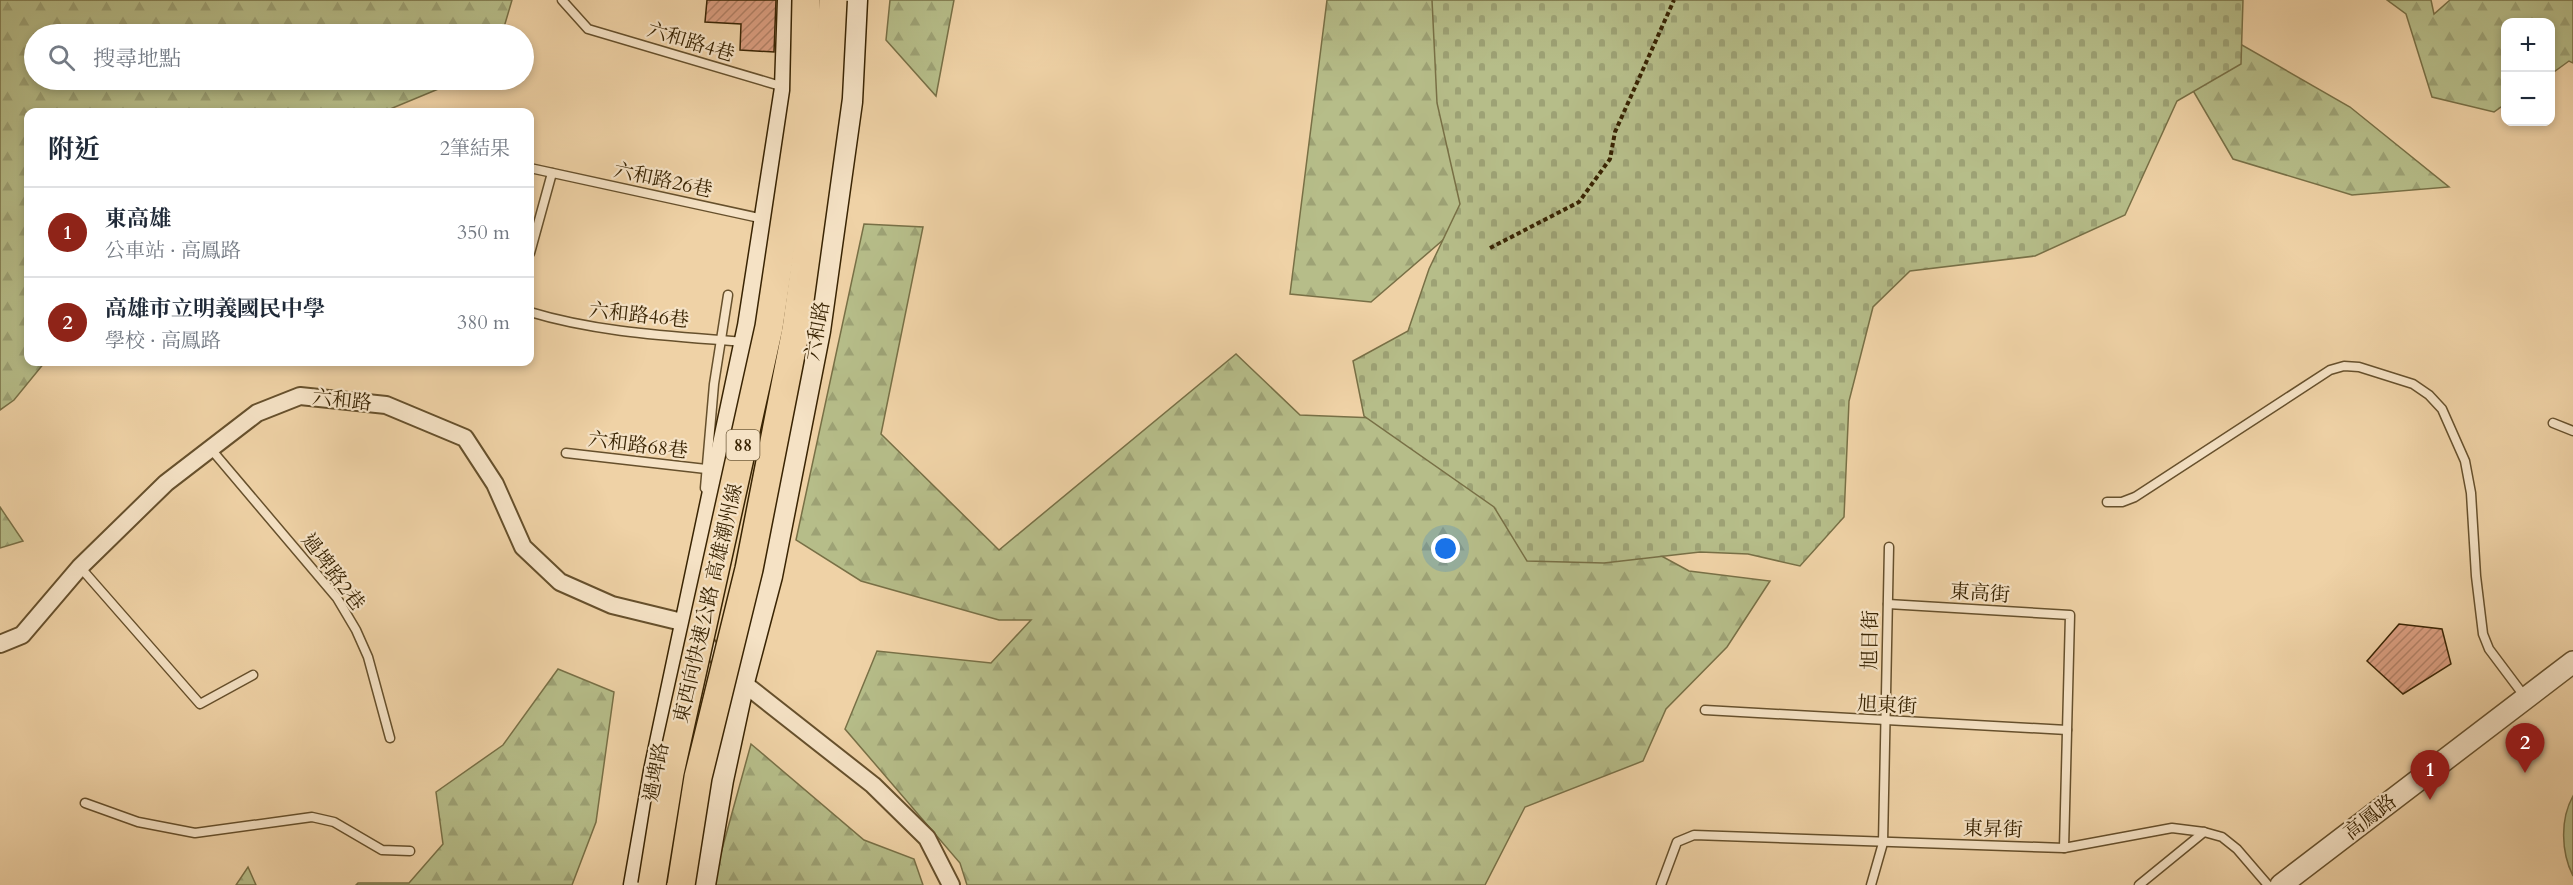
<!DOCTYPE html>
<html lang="zh-TW">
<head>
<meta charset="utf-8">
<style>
	body { margin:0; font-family:Cardo,"Noto Serif TC",serif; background:#f6f6f7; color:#1f2937 }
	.controls { position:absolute; right:18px; top:18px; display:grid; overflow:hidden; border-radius:12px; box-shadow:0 3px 9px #0003 }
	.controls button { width:54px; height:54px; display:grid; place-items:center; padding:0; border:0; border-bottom:2px solid #e0e1e3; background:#fff; color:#1f2937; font:30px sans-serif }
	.you { position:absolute; left:1446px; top:549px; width:21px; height:21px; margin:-15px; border:4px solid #fff; border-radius:50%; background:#1a73e8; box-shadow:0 0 0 9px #1a73e833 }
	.badge { display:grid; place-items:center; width:39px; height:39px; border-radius:50%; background:#8f2418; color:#fff; font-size:20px; font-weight:700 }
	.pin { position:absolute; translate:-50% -50px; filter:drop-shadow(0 2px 3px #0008) }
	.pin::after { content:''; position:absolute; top:32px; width:21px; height:18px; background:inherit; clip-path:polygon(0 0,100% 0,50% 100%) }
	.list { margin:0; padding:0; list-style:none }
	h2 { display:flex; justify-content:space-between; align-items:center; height:78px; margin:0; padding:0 24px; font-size:26px }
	h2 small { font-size:20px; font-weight:400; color:#747a83 }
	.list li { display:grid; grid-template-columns:39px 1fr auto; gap:18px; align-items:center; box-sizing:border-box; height:90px; padding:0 24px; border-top:2px solid #e0e1e3 }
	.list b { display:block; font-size:22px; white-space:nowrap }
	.list p { margin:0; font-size:20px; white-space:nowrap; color:#747a83 }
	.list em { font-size:20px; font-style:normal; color:#747a83 }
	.icon { flex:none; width:33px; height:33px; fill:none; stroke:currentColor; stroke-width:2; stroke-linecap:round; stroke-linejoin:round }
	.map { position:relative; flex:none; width:2573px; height:885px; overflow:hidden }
	.search { position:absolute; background:#fff; box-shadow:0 3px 9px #0003; left:24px; top:24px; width:510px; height:66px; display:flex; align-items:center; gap:15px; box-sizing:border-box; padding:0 21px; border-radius:33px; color:#747a83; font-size:22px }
	.panel { position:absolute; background:#fff; box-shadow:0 3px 9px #0003; left:24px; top:108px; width:510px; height:258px; border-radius:12px }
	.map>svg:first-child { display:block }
	.forest { fill:url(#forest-firs); stroke:#787046; stroke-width:1.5 }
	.cemetery { fill:url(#cemetery-stones); stroke:#787046; stroke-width:1.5 }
	.park { fill:#b6bd89; stroke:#787046; stroke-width:1.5 }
	.building { fill:url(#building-hatch); stroke:#392403; stroke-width:1.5 }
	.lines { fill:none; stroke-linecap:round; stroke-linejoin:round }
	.service-casing { stroke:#66502c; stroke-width:11 }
	.minor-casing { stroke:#66502c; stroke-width:20 }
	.tertiary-casing { stroke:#66502c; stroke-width:24 }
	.secondary-casing { stroke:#392403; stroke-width:27 }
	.path { stroke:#392403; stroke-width:4; stroke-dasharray:4.5 3; stroke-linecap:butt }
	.service { stroke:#f5e2c5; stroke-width:8 }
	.minor { stroke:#f5e2c5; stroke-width:16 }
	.tertiary { stroke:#f5e2c5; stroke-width:21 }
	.secondary { stroke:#f5e2c5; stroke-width:24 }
	.trunk-bridge-casing { stroke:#392403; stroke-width:30; stroke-linecap:butt }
	.trunk-bridge { stroke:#efd2a6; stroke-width:27 }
	.labels { text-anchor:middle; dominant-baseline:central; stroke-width:4.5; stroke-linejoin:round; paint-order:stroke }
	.shield { fill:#f5e2c5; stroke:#715d3d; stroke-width:1.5 }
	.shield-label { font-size:18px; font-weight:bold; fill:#392403 }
	.street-label { font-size:20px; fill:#392403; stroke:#f5e2c5 }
</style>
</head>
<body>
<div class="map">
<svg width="2573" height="885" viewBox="0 0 2573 885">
	<defs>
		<pattern id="forest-firs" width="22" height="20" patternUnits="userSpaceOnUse" patternTransform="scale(1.5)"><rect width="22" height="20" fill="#b6bd89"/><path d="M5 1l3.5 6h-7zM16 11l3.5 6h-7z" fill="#9da275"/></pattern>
		<pattern id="cemetery-stones" width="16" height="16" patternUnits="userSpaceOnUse" patternTransform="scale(1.5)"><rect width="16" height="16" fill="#b6bd89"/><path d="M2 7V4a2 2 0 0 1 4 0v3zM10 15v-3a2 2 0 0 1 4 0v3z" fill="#9da275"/></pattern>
		<pattern id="building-hatch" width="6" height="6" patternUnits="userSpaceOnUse" patternTransform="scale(1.5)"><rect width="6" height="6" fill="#db9e81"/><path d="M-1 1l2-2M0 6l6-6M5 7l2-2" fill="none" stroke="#b38167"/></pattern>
	</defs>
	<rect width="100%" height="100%" fill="#efd2a6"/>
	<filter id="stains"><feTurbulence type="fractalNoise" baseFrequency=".00333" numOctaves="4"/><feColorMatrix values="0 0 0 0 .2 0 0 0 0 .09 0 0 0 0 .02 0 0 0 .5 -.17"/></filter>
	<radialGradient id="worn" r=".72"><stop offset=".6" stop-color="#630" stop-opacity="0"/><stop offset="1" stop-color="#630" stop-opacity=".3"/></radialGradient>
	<!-- forest -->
	<g class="forest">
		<path d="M0,0H512L502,34H34V80H460L383,112H28V362H45L14,400L0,410Z"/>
		<path d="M890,0H954L936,96L886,40Z"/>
		<path d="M1327,0H1480L1479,209L1371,302L1290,294Z"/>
		<path d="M2387,0H2431L2434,14L2450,0H2573V63L2569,61L2551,74L2550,22H2506L2505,104L2494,112L2432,97L2406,14Z"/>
		<path d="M2157,29L2228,37L2350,107L2449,187L2352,195L2233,159Z"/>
		<path d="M864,224L923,227L881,434L999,550L1236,354L1300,415L1451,421L1597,521L1689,571L1770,581L1727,647L1666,709L1643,761L1525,807L1485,885H967L960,863L845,729L877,651L991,663L1031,620H999L861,581L796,540Z"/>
		<path d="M0,507L23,541L0,548Z"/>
		<path d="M558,669L614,692L596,822L572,885H356L358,883H409L443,844L436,792L503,745Z"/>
		<path d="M751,744L864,840L914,859L923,885H715L718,864Z"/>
		<path d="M248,867L256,885H236Z"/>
	</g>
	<!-- cemetery -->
	<path class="cemetery" d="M1432,0H2243L2241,64L2177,101L2125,215L2035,256L1910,271L1873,307L1849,401L1844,517L1800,566L1748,554L1700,552L1604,563L1527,561L1494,507L1364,416L1353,361L1408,331L1429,269L1460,204L1437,103Z"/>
	<!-- park -->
	<path class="park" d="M2573,796V876C2561,852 2560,819 2573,796Z"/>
	<!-- building -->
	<g class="building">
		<path d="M707,0H776L774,52L740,50L741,24L705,22Z"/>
		<path d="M2399,624L2442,629L2451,664L2403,694L2367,661Z"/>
	</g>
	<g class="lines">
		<defs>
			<g id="service">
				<path d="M562,0L588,29L784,87"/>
				<path d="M530,168L764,219"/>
				<path d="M530,253L552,173"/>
				<path d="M530,312C599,333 673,336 745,342"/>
				<path d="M2553,423L2573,431"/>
				<path d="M210,448L337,598L356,630L368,657L390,738"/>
				<path d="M566,453L706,469"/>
				<path d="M705,488L714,384L728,295"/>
				<path d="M2107,502H2122L2135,497L2330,370L2344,366L2359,367L2413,384L2429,395L2442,409L2465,461L2471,493L2476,576L2483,634L2489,649L2525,697"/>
				<path d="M80,567L200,704L253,675"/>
				<path d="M1888,604L2070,615L2064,848"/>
				<path d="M1705,710L2067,730"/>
				<path d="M85,803L138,822L195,833L312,817L334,822L382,850L410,851"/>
				<path d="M1661,885L1677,842L1694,835L2064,848L2172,828L2204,832L2222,837L2237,849L2268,885"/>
				<path d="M1871,885L1883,843L1889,547"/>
				<path d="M2139,885L2204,832"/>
			</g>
			<path id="minor" d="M0,644L22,635L80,567L166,483L257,413L300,396L386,405L465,438L495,484L523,547L560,582L612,605L686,623L742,682L873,785L927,838L951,885"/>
			<path id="tertiary" d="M2281,885L2573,662"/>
			<g id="secondary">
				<path d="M636,885L656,771L750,326L787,88L790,0"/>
				<path d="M703,885L721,780L742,682L770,576L818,331L850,102L855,0"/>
			</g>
		</defs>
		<!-- service casing -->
		<use href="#service" class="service-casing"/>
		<!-- minor casing -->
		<use href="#minor" class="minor-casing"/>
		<!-- tertiary casing -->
		<use href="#tertiary" class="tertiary-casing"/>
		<!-- secondary casing -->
		<use href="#secondary" class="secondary-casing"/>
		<!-- path -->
		<path class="path" d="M1490,248L1579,202L1610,159L1615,132L1674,0"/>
		<!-- service -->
		<use href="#service" class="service"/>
		<!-- minor -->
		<use href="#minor" class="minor"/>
		<!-- tertiary -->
		<use href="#tertiary" class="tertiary"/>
		<!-- secondary -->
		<use href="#secondary" class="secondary"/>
		<defs>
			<g id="trunk-bridge">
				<path d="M652,885L670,773L769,327L804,92L806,0"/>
				<path d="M681,885L698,777L749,569L796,329L828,97L833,0"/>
			</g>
		</defs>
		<!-- trunk-bridge casing -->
		<use href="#trunk-bridge" class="trunk-bridge-casing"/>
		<!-- trunk-bridge -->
		<use href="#trunk-bridge" class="trunk-bridge"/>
	</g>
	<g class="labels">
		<!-- shield labels -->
		<rect class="shield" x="726.5" y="430" width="33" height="30" rx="4.5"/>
		<g class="shield-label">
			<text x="743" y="445">88</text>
		</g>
		<!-- street labels -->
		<g class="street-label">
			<text transform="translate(691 42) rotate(17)">六和路4巷</text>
			<text transform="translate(663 180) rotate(12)">六和路26巷</text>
			<text transform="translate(639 315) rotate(6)">六和路46巷</text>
			<text transform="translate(817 331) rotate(-80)">六和路</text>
			<text transform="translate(342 400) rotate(6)">六和路</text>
			<text transform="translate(638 445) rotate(7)">六和路68巷</text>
			<text transform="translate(333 572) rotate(53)">過埤路2巷</text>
			<text transform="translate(1980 593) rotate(4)">東高街</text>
			<text transform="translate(708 603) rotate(-77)">東西向快速公路 高雄潮州線</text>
			<text transform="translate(1870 640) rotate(-89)">旭日街</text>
			<text transform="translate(1887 705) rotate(3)">旭東街</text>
			<text transform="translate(656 772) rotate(-79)">過埤路</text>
			<text transform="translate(2370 817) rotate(-38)">高鳳路</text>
			<text transform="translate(1993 829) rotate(2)">東昇街</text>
		</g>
	</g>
	<rect width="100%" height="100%" filter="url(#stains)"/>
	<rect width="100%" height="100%" fill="url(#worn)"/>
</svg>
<div class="controls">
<button>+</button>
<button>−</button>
</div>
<div class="you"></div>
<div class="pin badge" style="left:2430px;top:800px">1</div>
<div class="pin badge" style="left:2525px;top:773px">2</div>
<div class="search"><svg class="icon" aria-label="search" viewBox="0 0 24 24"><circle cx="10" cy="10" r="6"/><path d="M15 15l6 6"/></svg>搜尋地點</div>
<section class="panel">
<h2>附近<small>2筆結果</small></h2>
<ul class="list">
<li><span class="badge">1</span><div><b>東高雄</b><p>公車站 · 高鳳路</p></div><em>350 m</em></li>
<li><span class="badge">2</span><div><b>高雄市立明義國民中學</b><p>學校 · 高鳳路</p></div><em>380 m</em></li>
</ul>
</section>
</div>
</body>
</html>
